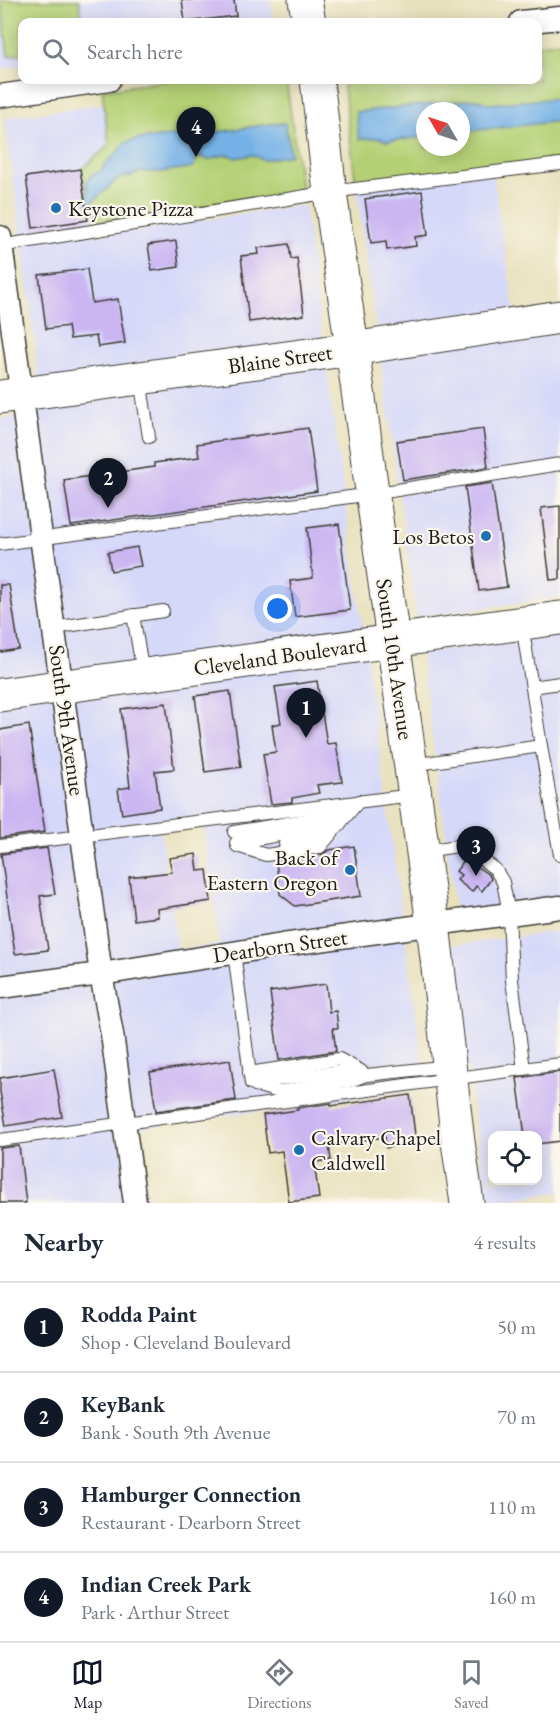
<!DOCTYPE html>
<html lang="en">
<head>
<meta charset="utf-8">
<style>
	body { margin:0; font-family:"EB Garamond",serif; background:#f6f6f7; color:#1f2937 }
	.controls { position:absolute; right:18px; bottom:18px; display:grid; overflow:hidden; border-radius:12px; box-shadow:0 3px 15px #0003 }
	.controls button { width:54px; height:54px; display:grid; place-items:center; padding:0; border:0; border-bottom:2px solid #e0e1e3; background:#fff; color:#1f2937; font:30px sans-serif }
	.compass { position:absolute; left:416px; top:102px; width:54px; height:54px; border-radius:50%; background:#fff; box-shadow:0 3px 15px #0003; rotate:309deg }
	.you { position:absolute; left:278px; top:609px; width:21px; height:21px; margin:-15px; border:4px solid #fff; border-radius:50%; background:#1a73e8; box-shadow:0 0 0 9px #1a73e833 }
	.badge { display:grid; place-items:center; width:39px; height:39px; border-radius:50%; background:#111827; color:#fff; font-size:20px; font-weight:700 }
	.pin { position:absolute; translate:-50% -50px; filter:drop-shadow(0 2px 3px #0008) }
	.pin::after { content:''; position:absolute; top:32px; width:21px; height:18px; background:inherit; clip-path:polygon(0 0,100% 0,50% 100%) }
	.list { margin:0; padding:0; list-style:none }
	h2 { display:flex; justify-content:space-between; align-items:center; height:78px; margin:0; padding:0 24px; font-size:26px }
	h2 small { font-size:20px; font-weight:400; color:#747a83 }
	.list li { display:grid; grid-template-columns:39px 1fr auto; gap:18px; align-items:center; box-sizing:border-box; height:90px; padding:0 24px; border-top:2px solid #e0e1e3 }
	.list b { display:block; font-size:22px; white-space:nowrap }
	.list p { margin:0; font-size:20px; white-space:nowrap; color:#747a83 }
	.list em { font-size:20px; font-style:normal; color:#747a83 }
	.icon { flex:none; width:33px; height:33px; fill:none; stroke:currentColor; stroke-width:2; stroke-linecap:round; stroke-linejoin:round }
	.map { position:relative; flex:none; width:560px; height:1203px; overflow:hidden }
	.search { position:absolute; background:#fff; box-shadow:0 3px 15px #0003; left:18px; right:18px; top:18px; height:66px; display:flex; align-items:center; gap:15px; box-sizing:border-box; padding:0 21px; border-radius:12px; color:#747a83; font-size:22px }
	.sheet { height:438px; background:#fff }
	nav { display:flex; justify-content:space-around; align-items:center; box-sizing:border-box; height:84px; border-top:2px solid #e0e1e3; background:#fff; font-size:16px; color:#747a83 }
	nav a { display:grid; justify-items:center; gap:3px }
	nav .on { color:#111827 }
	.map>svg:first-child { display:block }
	.built { fill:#d6d8f9; fill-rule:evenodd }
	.green { fill:#b4d075; stroke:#687648; stroke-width:1.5; fill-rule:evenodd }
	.water { fill:#74b1e6; stroke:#486681; stroke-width:1.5 }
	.building { fill:#cbb6f2 }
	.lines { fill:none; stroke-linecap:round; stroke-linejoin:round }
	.service-casing { stroke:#3b3a34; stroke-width:14 }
	.minor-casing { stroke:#3b3a34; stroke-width:25 }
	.primary-casing { stroke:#3b3a34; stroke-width:35 }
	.service { stroke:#fff; stroke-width:12 }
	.minor { stroke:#fff; stroke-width:22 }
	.primary { stroke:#fff; stroke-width:33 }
	.poi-dot { fill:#1f6fb2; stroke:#fbf7ec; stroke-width:2 }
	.labels { text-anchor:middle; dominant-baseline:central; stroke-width:4.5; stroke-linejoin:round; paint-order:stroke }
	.poi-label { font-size:22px; fill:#1c1c1c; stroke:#fbf7ec; text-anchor:start }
	.street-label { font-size:22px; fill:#1c1c1c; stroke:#fbf7ec }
</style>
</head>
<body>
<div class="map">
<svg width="560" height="1203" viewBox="0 0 560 1203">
	<rect width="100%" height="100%" fill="#fbf7ec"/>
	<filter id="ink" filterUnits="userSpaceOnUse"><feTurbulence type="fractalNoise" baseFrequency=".0167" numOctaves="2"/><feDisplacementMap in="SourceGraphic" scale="12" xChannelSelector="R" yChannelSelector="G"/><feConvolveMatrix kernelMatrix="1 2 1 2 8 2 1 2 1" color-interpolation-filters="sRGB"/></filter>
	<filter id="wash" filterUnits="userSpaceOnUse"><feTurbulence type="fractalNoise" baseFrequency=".008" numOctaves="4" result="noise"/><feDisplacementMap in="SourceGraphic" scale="24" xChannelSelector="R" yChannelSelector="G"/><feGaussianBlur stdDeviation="1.35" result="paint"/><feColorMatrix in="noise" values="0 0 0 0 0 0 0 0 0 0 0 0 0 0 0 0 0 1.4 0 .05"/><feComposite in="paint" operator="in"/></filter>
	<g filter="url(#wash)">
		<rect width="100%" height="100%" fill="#e8e1bd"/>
		<!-- built -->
		<g class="built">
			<path d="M0,0H270L274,22H22V66L0,69Z"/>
			<path d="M104,104L109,145L89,213L95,212L99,235L304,205L426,1088L139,1128L148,1203H0V419L39,414L36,349L5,118ZM203,823L220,944L178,950L160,829Z"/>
			<path d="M492,167L519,338L560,332V597L417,617L356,186Z"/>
			<path d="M560,633V897L456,911L421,653Z"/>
			<path d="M560,931V1192L487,1202L451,946ZM492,1136H538V1180H492Z"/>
		</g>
		<!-- green -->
		<g class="green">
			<path d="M1,0H79L82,22H22V54L8,56Z"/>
			<path d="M560,41V159L356,186L343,80H538V45ZM425,111H461V147H425Z"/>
			<path d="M174,80H286L302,194L97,222L95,212L89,213L82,169L109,145L102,90Z"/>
		</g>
		<!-- water -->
		<g class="water">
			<path d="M560,98V121L461,132V111H425V137L386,141L380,138L359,139L356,112L477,99L488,104Z"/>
			<path d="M285,123L291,155L264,160L252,155L236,158C226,151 218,158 208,160L200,156L195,161L193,167L161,172H141L129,177L126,176L118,179L89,205L87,181L91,175L100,172C106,160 119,155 124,143L138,139L173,136L186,138L194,133L218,132L271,124Z"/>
		</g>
		<g id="blocks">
			<!-- building -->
			<g class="building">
				<path d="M182,0H234L236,16L185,22Z"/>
				<path d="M80,169L88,220L33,228L26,177Z"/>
				<path d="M422,191L428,235L415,237L416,246L387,250L386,241L371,243L365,199Z"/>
				<path d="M176,241L179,267L152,271L148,245Z"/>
				<path d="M289,244L291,259L297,258L304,315L249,322L241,256L259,254L258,248Z"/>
				<path d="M87,269L92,303L118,299L125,343L98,347L96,336L70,339L68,326L46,329L39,275Z"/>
				<path d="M308,428L317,491L71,526L64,480L154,467V463L199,457L197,444Z"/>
				<path d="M483,429L488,467L403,480L397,441Z"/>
				<path d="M492,483L507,587L479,591L465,487Z"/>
				<path d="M560,506V579L550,580L541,508Z"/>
				<path d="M339,524L350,610L295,617L290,581L313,578L307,528Z"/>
				<path d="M137,547L141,566L111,571L108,552Z"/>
				<path d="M0,585H9L19,649L0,652Z"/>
				<path d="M317,681L327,744L336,743L342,782L317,785L319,793L292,798V802L271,804L263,754L276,752L272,725L281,723L275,687Z"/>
				<path d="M230,691L241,767L205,772L195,696Z"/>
				<path d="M166,703L174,769L155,771L160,808L122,814L118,789L130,787L121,709Z"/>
				<path d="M29,725L45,832L0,838V730Z"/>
				<path d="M354,846L361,896L295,906L280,894L276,862L321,855L329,850Z"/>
				<path d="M47,848L55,894L40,896L48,950L15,954L1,854Z"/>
				<path d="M196,854L198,871L207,870L211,901L157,909L158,917L134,920L129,877L172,872L169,858Z"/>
				<path d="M465,859L489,875L491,879L482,891L476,886L472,892L457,880L461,875L456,871Z"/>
				<path d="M326,984L329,1012L336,1011L338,1028H333L336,1051L279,1060L270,992Z"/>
				<path d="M230,1060L236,1100L156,1111L150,1072Z"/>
				<path d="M54,1069L62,1117L6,1126L0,1092V1078Z"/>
				<path d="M560,1072V1141L537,1144V1136H525L517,1078Z"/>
				<path d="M410,1095L416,1143L386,1148L385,1137L329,1145L331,1160L314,1162L319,1198L289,1202L282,1151L268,1153L263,1115L298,1110L297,1108L331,1103V1106Z"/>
				<path d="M19,1146L26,1203H0V1148Z"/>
			</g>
		</g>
	</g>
	<g filter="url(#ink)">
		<use href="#blocks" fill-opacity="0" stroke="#3b3a34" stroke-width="1.5"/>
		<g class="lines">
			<defs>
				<g id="service">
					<path d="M0,246L330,192L560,164"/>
					<path d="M140,379L149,437"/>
					<path d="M0,544L372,494L560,464"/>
					<path d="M133,615L143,673"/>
					<path d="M522,624L541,746L560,855"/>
					<path d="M54,628L163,611"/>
					<path d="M532,687L560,683"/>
					<path d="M412,765L541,746"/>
					<path d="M234,832L348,813"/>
					<path d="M236,843L340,824"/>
					<path d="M285,844L328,837"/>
					<path d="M0,846L413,795"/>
					<path d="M237,846L266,855L320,847L359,801"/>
					<path d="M424,851L458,846L476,855L495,869L503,882L509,914L512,980L524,1069"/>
					<path d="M234,952L251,1083"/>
					<path d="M249,1073L339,1059L361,1071"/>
					<path d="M251,1083L343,1071L367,1075L449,1066"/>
					<path d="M255,1085L279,1092L353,1080L366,1075"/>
					<path d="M0,1140L560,1064"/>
				</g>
				<g id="minor">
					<path d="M521,22L560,18"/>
					<path d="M0,96L109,80"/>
					<path d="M0,237L101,974L112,1034L135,1203"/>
					<path d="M0,987L101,974L282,945L560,907"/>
				</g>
				<g id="primary">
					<path d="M305,0L309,22"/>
					<path d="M317,80L330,192L433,924L458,1142L467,1203"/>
					<path d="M0,397L352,349L560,317"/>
					<path d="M0,695L560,618"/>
				</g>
			</defs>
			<!-- service casing -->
			<use href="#service" class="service-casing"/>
			<!-- minor casing -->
			<use href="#minor" class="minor-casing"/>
			<!-- primary casing -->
			<use href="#primary" class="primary-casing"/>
			<!-- service -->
			<use href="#service" class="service"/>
			<!-- minor -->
			<use href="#minor" class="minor"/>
			<!-- primary -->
			<use href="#primary" class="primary"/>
		</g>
	</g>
	<!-- markers -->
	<g class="poi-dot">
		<circle cx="56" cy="208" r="6"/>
		<circle cx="486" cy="536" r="6"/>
		<circle cx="350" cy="870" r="6"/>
		<circle cx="299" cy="1150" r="6"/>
	</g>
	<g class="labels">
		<!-- poi labels -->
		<g class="poi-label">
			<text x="68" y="208">Keystone Pizza</text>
			<text x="474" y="536" text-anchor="end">Los Betos</text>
			<text x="338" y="857" text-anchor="end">Back of<tspan x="338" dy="25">Eastern Oregon</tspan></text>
			<text x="311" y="1137">Calvary Chapel<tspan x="311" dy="25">Caldwell</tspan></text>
		</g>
		<!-- street labels -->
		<g class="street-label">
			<text transform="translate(280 359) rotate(-8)">Blaine Street</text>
			<text transform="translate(280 656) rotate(-8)">Cleveland Boulevard</text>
			<text transform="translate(395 659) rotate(82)">South 10th Avenue</text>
			<text transform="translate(67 720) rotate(82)">South 9th Avenue</text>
			<text transform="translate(280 946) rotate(-8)">Dearborn Street</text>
		</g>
	</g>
</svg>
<div class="controls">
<button><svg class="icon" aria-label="locate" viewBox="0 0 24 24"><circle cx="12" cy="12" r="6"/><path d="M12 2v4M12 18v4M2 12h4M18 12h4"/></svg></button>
</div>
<svg class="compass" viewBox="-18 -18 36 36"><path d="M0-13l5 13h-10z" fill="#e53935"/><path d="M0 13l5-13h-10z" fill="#747a83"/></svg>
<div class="you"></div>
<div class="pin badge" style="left:306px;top:738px">1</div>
<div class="pin badge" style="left:108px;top:508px">2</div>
<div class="pin badge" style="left:476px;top:876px">3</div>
<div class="pin badge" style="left:196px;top:157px">4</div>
<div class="search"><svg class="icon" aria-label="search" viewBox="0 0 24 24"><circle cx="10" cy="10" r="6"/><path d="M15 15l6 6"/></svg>Search here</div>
</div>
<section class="sheet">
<h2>Nearby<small>4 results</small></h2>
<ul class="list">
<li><span class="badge">1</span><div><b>Rodda Paint</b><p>Shop · Cleveland Boulevard</p></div><em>50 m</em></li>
<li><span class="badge">2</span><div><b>KeyBank</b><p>Bank · South 9th Avenue</p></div><em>70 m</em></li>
<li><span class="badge">3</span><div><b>Hamburger Connection</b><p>Restaurant · Dearborn Street</p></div><em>110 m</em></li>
<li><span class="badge">4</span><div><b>Indian Creek Park</b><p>Park · Arthur Street</p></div><em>160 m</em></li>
</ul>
</section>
<nav>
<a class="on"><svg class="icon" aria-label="map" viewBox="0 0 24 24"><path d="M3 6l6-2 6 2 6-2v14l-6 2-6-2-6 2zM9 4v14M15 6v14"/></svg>Map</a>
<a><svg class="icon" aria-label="directions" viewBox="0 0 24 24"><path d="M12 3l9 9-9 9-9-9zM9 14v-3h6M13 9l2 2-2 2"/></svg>Directions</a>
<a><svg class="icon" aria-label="saved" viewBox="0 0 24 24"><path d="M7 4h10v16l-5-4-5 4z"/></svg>Saved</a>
</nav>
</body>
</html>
